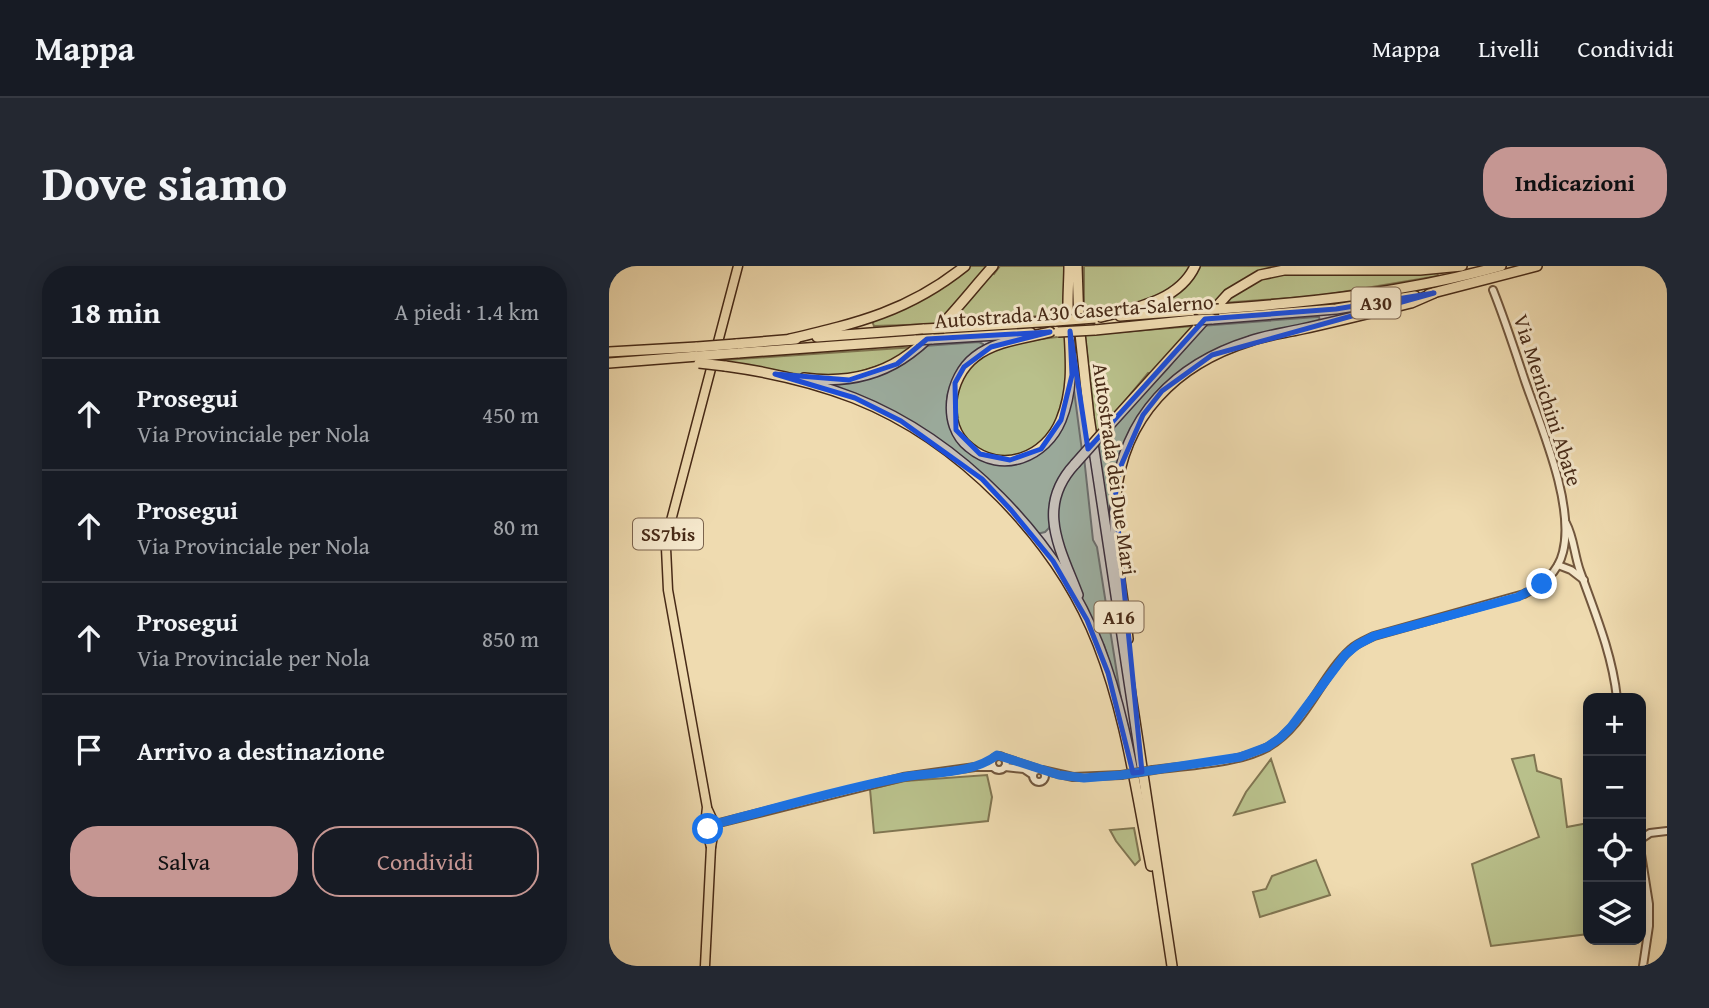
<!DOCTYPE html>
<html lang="it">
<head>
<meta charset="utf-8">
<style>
	body { margin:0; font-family:"Gentium Book Plus",serif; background:#242831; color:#f1f3f6 }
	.controls { position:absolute; right:21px; bottom:21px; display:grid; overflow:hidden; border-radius:14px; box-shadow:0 4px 18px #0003 }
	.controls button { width:63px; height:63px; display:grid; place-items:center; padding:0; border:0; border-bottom:2px solid #363941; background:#171b24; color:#f1f3f6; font:35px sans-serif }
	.stop { position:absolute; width:21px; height:21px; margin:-16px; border:5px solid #1a73e8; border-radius:50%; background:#fff }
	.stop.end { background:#1a73e8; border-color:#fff; box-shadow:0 2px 7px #0008 }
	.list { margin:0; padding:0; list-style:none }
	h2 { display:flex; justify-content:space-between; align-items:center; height:91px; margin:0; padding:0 28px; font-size:30px }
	h2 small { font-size:23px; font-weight:400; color:#9ea1a6 }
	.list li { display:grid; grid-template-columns:46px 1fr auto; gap:21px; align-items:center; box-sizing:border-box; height:112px; padding:0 28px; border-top:2px solid #363941 }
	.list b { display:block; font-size:26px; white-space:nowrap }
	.list p { margin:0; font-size:23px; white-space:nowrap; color:#9ea1a6 }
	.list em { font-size:23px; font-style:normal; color:#9ea1a6 }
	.actions { display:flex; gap:14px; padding:21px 28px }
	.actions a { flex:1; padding:16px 0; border:2px solid #c59692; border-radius:28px; text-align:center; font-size:24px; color:#c59692 }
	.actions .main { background:#c59692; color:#111 }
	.icon { flex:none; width:38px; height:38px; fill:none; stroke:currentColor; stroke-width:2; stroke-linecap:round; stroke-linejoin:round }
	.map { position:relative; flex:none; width:1058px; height:700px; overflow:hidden; border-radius:28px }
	header { display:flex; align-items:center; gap:42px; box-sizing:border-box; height:98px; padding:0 35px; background:#171b24; border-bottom:2px solid #363941 }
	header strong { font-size:33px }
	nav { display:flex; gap:38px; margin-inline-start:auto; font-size:24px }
	.intro { display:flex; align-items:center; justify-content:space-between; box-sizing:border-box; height:168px; padding:0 42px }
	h1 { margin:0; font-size:49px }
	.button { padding:18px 32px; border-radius:28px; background:#c59692; color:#111; font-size:24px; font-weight:700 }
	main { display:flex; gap:42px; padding:0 42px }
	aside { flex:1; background:#171b24; border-radius:28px; box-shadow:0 4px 18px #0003 }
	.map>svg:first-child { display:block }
	.green { fill:#b9c08b; stroke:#807551; stroke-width:2 }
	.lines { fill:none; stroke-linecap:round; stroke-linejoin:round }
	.tertiary-casing { stroke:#71563d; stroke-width:10 }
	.primary-casing { stroke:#472a17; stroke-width:11 }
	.motorway-casing { stroke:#472a17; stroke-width:12 }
	.tertiary { stroke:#f5e8cc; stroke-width:6 }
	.primary { stroke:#efdbb0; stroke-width:8 }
	.motorway { stroke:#efdbb0; stroke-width:9 }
	.tertiary-bridge-casing { stroke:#71563d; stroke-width:10; stroke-linecap:butt }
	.motorway-bridge-casing { stroke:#472a17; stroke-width:12; stroke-linecap:butt }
	.tertiary-bridge { stroke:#f5e8cc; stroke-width:6 }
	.motorway-bridge { stroke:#efdbb0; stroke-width:9 }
	.route { stroke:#1a73e8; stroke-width:9 }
	.marked { fill:#1d4ed8; fill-opacity:0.2; stroke:#1d4ed8; stroke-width:5; stroke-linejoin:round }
	.labels { text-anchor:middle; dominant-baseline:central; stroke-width:6; stroke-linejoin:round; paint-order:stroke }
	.shield { fill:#f5e8cc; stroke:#7b634d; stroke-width:2 }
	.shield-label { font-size:19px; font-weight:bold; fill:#472a17 }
	.street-label { font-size:21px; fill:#472a17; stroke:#f5e8cc }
</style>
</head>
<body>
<header>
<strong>Mappa</strong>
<nav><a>Mappa</a><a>Livelli</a><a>Condividi</a></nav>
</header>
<div class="intro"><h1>Dove siamo</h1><a class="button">Indicazioni</a></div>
<main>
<aside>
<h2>18 min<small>A piedi · 1.4 km</small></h2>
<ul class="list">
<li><svg class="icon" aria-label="ahead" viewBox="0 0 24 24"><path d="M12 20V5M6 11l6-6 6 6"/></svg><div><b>Prosegui</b><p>Via Provinciale per Nola</p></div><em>450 m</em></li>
<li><svg class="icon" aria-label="ahead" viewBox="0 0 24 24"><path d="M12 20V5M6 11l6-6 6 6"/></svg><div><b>Prosegui</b><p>Via Provinciale per Nola</p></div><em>80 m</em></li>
<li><svg class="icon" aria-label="ahead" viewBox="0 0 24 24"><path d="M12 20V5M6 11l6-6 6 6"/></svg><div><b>Prosegui</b><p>Via Provinciale per Nola</p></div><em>850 m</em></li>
<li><svg class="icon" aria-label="arrive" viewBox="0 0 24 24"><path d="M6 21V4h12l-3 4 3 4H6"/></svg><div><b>Arrivo a destinazione</b></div></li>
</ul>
<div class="actions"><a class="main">Salva</a><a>Condividi</a></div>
</aside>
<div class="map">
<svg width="1058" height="700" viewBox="0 0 1058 700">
	<rect width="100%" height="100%" fill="#efdbb0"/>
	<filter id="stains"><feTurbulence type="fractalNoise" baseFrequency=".00286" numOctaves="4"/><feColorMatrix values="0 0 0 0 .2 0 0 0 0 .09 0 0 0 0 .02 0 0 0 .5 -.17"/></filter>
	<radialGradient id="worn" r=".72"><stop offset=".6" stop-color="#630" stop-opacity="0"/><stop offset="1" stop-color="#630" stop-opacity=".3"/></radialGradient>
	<!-- green -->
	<g class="green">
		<path d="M360,0H381L328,58L265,60L263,55Z"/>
		<path d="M391,0H456V48L338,57L382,6L385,8Z"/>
		<path d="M475,0H583C562,38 514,44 475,47Z"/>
		<path d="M588,0H671L606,38L562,40L554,34Z"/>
		<path d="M828,5L829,10L709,30L612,37L623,27L659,9Z"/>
		<path d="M707,51H710L711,55L614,81L580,99L557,117L538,139L514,183L502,271L488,177L560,101L592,60Z"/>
		<path d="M585,60L545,107H539L487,170L476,69Z"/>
		<path d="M458,70L460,103L456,138L438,176L400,193L371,186L356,173L345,152L349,151C330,85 411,74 458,70Z"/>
		<path d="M370,76L374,78L375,82C364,94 350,106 342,120C326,148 359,174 375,194L429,188L440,179L463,124H465L473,185L464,195L440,262L436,266L428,268L333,181L212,117L250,114L266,110L293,98L315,80Z"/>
		<path d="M307,81L290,93L253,105L254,109L209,111L115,98V94Z"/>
		<path d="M475,191L484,274L488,281L512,433L495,379L491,380L447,268L450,226Z"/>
		<path d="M925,489L928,505L952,513L958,561L979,557V668L882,680L863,598L930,571L903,493Z"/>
		<path d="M662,493L676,536L625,549L637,526Z"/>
		<path d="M378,509L383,531L379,555L265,567L261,523L296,515Z"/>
		<path d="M525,562L531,594L526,599L507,575L501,564Z"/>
		<path d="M707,594L721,629L651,651L644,626L657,623L663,610Z"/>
	</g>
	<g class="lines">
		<defs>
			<g id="tertiary">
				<path d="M957,257C965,272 965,288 971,305C986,347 1003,387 1008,432"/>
				<path d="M949,299L962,304L975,314"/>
				<circle cx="390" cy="497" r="7"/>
				<path d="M396,492L429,503"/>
				<path d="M396,501L415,503L424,509"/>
				<circle cx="430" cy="510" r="6"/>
				<path d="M433,504L464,511L512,509"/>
				<path d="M544,504C579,499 628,498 659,481C697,459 711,411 742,383C749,377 757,374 765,370L915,328C933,319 949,307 954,286C966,239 932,161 916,115C906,85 896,54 884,24"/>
				<path d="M106,558L294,511L366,501H384"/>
				<path d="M1032,573L1041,567L1058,565"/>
				<path d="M1032,588L1040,638V660L1034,700"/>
				<path d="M1057,700H1058"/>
			</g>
			<g id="primary">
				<path d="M102,581L96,560L98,541L59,324L57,282L59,266L129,0"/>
				<path d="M96,700L102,581L106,559L99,544"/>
			</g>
			<g id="motorway">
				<path d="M468,0L470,58L480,151L563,700"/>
				<path d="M820,28L928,0"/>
				<path d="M610,43C705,36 799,26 892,0"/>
				<path d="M511,50L590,44"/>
				<path d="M492,51C526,42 570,35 586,0"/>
				<path d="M603,53L727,43L806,30"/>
				<path d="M335,62L447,55"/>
				<path d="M486,64L585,54"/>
				<path d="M441,66C417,72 386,75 366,91C340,111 332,159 360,181C393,209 437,191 452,154C468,115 459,78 459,38C459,25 460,12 460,0"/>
				<path d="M208,71L315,63"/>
				<path d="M181,73C249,57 300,45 356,0"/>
				<path d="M323,73L422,67"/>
				<path d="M127,78L187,73"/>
				<path d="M0,86L88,81"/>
				<path d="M129,87L307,74"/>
				<path d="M0,97L89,90"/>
				<path d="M116,100C160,106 204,116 245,132C351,174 448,273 489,378C517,449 527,526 542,600"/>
				<path d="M195,112C292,125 327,64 384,0"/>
				<path d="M497,163L619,28L651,9L675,4H811L853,0"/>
				<path d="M466,198C426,241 451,282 469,329"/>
				<path d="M519,373C514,326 502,277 507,230C514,151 567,98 641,75C658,69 676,67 693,63C729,55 765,46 802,37L825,27"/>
			</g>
		</defs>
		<!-- tertiary casing -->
		<use href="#tertiary" class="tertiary-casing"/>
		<!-- primary casing -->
		<use href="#primary" class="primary-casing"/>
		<!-- motorway casing -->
		<use href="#motorway" class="motorway-casing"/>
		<!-- tertiary -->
		<use href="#tertiary" class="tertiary"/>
		<!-- primary -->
		<use href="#primary" class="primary"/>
		<!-- motorway -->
		<use href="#motorway" class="motorway"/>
		<defs>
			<path id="tertiary-bridge" d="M512,509L544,504"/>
			<g id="motorway-bridge">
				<path d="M590,44L610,43"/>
				<path d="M585,54L603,53"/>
				<path d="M447,55L486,52"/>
				<path d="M315,63L335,62"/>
				<path d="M449,66L486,64"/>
				<path d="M307,74L323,73"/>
				<path d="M88,81L127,78"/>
				<path d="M89,90L129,87"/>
				<path d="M90,97L116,100"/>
				<path d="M466,198L497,163"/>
			</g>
		</defs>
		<!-- tertiary-bridge casing -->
		<use href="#tertiary-bridge" class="tertiary-bridge-casing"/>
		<!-- motorway-bridge casing -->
		<use href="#motorway-bridge" class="motorway-bridge-casing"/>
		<!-- tertiary-bridge -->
		<use href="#tertiary-bridge" class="tertiary-bridge"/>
		<!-- motorway-bridge -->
		<use href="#motorway-bridge" class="motorway-bridge"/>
	</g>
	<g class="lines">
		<!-- route -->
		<path class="route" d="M99,563L104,562L106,558C168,542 231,523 295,511C324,506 364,508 388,489L450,509L475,512L512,509L631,491L658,481L671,472L682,461L736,389L748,379L765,370L909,331L933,318"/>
	</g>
	<!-- marked area -->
	<path class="marked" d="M825,27L603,89L553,125L534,149L511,202L506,231L533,506L524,507L499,407L478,354L444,295L402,244L373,213L292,155L246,132L166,108L240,114L288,98L318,73L441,66L382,81L355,101L346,117L347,164L371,188L401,194L432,183L452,154L463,109L461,65L479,183L596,53L727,43Z"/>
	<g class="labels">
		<!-- shield labels -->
		<g class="shield">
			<rect x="742.5" y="21.5" width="49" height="31" rx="5"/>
			<rect x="24" y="252.5" width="70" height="31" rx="5"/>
			<rect x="485.5" y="335.5" width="49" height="31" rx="5"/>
		</g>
		<g class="shield-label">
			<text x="767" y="37">A30</text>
			<text x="59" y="268">SS7bis</text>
			<text x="510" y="351">A16</text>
		</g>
		<!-- street labels -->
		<g class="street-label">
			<text transform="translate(465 45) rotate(-4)">Autostrada A30 Caserta-Salerno</text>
			<text transform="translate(939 134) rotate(72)">Via Menichini Abate</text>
			<text transform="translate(506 203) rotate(82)">Autostrada dei Due Mari</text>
		</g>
	</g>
	<rect width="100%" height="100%" filter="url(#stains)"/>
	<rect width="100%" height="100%" fill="url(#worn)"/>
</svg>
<div class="controls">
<button>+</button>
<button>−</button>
<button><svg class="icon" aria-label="locate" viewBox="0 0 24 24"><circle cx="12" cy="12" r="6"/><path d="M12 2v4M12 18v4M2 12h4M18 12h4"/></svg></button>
<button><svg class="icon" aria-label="layers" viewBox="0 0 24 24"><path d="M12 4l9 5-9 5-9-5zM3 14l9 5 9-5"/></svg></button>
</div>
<div class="stop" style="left:99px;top:563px"></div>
<div class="stop end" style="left:933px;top:318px"></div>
</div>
</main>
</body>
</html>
